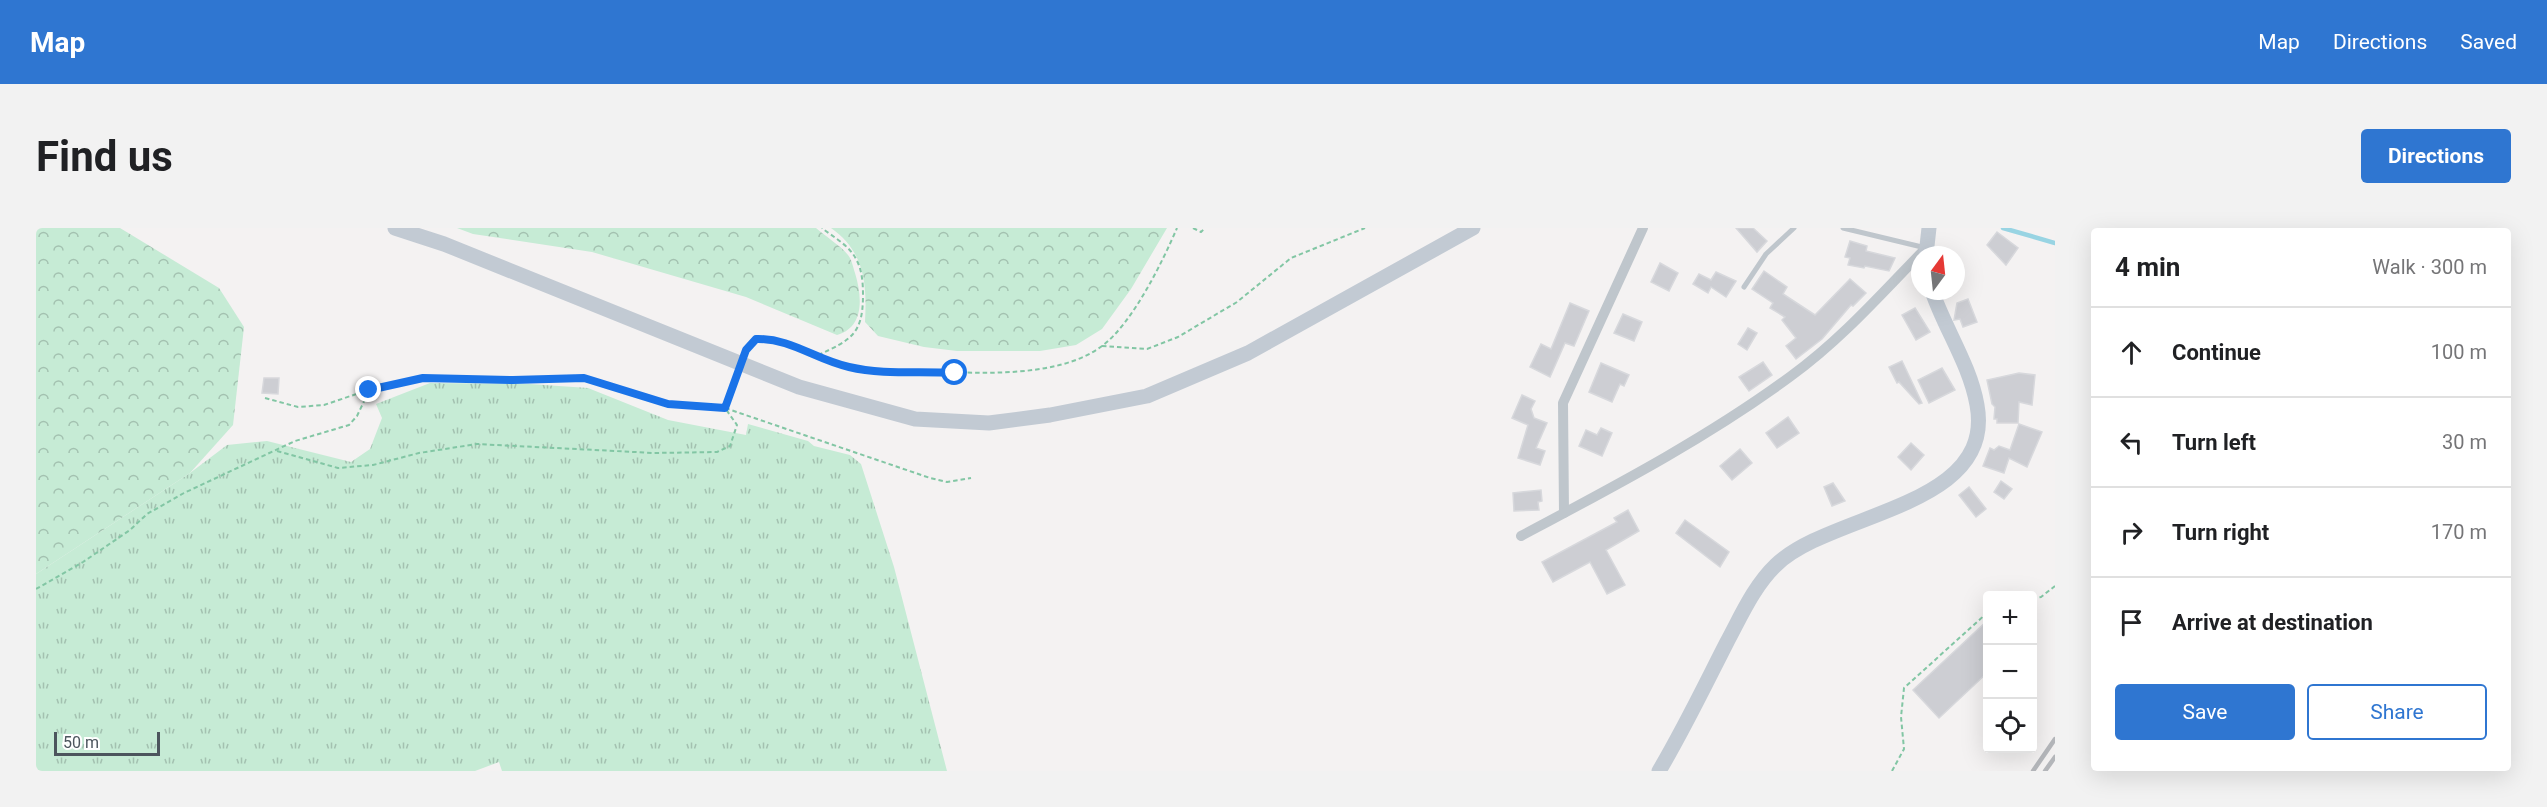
<!DOCTYPE html>
<html lang="en">
<head>
<meta charset="utf-8">
<style>
	body { margin:0; font-family:Roboto,sans-serif; background:#f2f2f2; color:#202124 }
	.controls { position:absolute; right:18px; bottom:18px; display:grid; overflow:hidden; border-radius:6px; box-shadow:0 6px 24px #0002 }
	.controls button { width:54px; height:54px; display:grid; place-items:center; padding:0; border:0; border-bottom:2px solid #e0e0e0; background:#fff; color:#202124; font:30px sans-serif }
	.compass { position:absolute; left:1875px; top:18px; width:54px; height:54px; border-radius:50%; background:#fff; box-shadow:0 6px 24px #0002; rotate:15deg }
	.scale { position:absolute; left:18px; bottom:15px; width:106px; box-sizing:border-box; padding-left:6px; border:3px solid #4c555d; border-top:0; font-size:16px; line-height:21px; white-space:nowrap; color:#4c555d; -webkit-text-stroke:4px #fff; paint-order:stroke }
	.stop { position:absolute; width:18px; height:18px; margin:-14px; border:4px solid #1a73e8; border-radius:50%; background:#fff }
	.stop.end { background:#1a73e8; border-color:#fff; box-shadow:0 2px 6px #0008 }
	.list { margin:0; padding:0; list-style:none }
	h2 { display:flex; justify-content:space-between; align-items:center; height:78px; margin:0; padding:0 24px; font-size:26px }
	h2 small { font-size:20px; font-weight:400; color:#757577 }
	.list li { display:grid; grid-template-columns:39px 1fr auto; gap:18px; align-items:center; box-sizing:border-box; height:90px; padding:0 24px; border-top:2px solid #e0e0e0 }
	.list b { display:block; font-size:22px; white-space:nowrap }
	.list em { font-size:20px; font-style:normal; color:#757577 }
	.actions { display:flex; gap:12px; padding:18px 24px }
	.actions a { flex:1; padding:14px 0; border:2px solid #2f76d1; border-radius:6px; text-align:center; font-size:21px; color:#2f76d1 }
	.actions .main { background:#2f76d1; color:#fff }
	.icon { flex:none; width:33px; height:33px; fill:none; stroke:currentColor; stroke-width:2; stroke-linecap:round; stroke-linejoin:round }
	.map { position:relative; flex:none; width:2019px; height:543px; overflow:hidden; border-radius:6px }
	header { display:flex; align-items:center; gap:36px; box-sizing:border-box; height:84px; padding:0 30px; background:#2f76d1; color:#fff }
	header strong { font-size:28px }
	nav { display:flex; gap:33px; margin-inline-start:auto; font-size:21px }
	.intro { display:flex; align-items:center; justify-content:space-between; box-sizing:border-box; height:144px; padding:0 36px }
	h1 { margin:0; font-size:42px }
	.button { padding:15px 27px; border-radius:6px; background:#2f76d1; color:#fff; font-size:21px; font-weight:700 }
	main { display:flex; gap:36px; padding:0 36px }
	aside { flex:1; background:#fff; border-radius:6px; box-shadow:0 6px 24px #0002 }
	.map>svg:first-child { display:block }
	.grass { fill:url(#grass-tufts) }
	.forest { fill:url(#forest-crowns) }
	.lines { fill:none; stroke-linecap:round; stroke-linejoin:round }
	.stream { stroke:#98d4e3; stroke-width:4.5 }
	.building { fill:#cdced3; stroke:#d7d8dc; stroke-width:1.5 }
	.path { stroke:#82c6a4; stroke-width:2; stroke-dasharray:4.5 3; stroke-linecap:butt }
	.lane { stroke:#bfc6cc; stroke-width:5 }
	.street { stroke:#bfc6cc; stroke-width:10 }
	.secondary { stroke:#c2cad3; stroke-width:15 }
	.rail { stroke:#b5b7bb; stroke-width:4.5 }
	.route { stroke:#1a73e8; stroke-width:8 }
</style>
</head>
<body>
<header>
<strong>Map</strong>
<nav><a>Map</a><a>Directions</a><a>Saved</a></nav>
</header>
<div class="intro"><h1>Find us</h1><a class="button">Directions</a></div>
<main>
<div class="map">
<svg width="2019" height="543" viewBox="0 0 2019 543">
	<defs>
		<pattern id="grass-tufts" width="24" height="20" patternUnits="userSpaceOnUse" patternTransform="scale(1.5)"><rect width="24" height="20" fill="#c6ebd5"/><path d="M3 7l-1-3M5 7V3M7 7l1-3M15 17l-1-3M17 17v-4M19 17l1-3" fill="none" stroke="#a3c1b0"/></pattern>
		<pattern id="forest-crowns" width="20" height="18" patternUnits="userSpaceOnUse" patternTransform="scale(1.5)"><rect width="20" height="18" fill="#c6ebd5"/><path d="M2 6a3 3 0 1 1 6 0M12 15a3 3 0 1 1 6 0" fill="none" stroke="#a3c1b0"/></pattern>
	</defs>
	<rect width="100%" height="100%" fill="#f4f2f2"/>
	<!-- grass -->
	<path class="grass" d="M394,155L494,156L552,160L632,192L710,207L712,196L772,213L778,218L814,227L825,236L858,339L911,543H466L463,534L439,543H0V346L154,245L191,217L231,213L315,234L334,221L346,190L340,176Z"/>
	<!-- forest -->
	<g class="forest">
		<path d="M0,0H84L183,60L208,99L197,197L154,245L0,346Z"/>
		<path d="M421,0H780C790,9 804,17 812,27C816,32 817,39 819,45C826,68 829,99 801,107L710,69L556,24L437,6Z"/>
		<path d="M795,0H1131L1095,61L1066,101L1040,117L1004,123H921L888,119L842,108L829,94C831,56 829,24 795,0Z"/>
	</g>
	<g class="lines">
		<!-- stream -->
		<path class="stream" d="M1967,0L2019,15"/>
	</g>
	<!-- building -->
	<g class="building">
		<path d="M1700,0H1717L1731,13L1721,24Z"/>
		<path d="M1961,4L1982,20L1970,37L1951,17Z"/>
		<path d="M1814,13L1831,18L1830,23L1859,30L1853,43L1829,38L1828,40L1812,37L1814,30L1809,29Z"/>
		<path d="M1624,35L1642,45L1633,63L1615,54Z"/>
		<path d="M1728,43L1751,59L1747,66L1779,87L1814,51L1830,65L1817,78L1815,77L1786,111L1760,131L1750,118L1760,110L1746,92L1749,89L1734,80L1737,75L1716,61Z"/>
		<path d="M1680,44L1700,53L1690,69L1675,59L1672,65L1657,56L1663,46L1675,52Z"/>
		<path d="M1932,71L1941,94L1927,99L1924,91L1918,92L1921,75Z"/>
		<path d="M1534,75L1553,83L1538,118L1529,115L1514,149L1494,139L1505,116L1515,121Z"/>
		<path d="M1879,80L1894,104L1880,112L1866,87Z"/>
		<path d="M1587,86L1606,94L1598,113L1578,105Z"/>
		<path d="M1712,100L1721,105L1711,122L1702,116Z"/>
		<path d="M1866,133L1886,175L1883,176L1863,154L1861,155L1853,139Z"/>
		<path d="M1727,134L1736,147L1713,163L1703,149Z"/>
		<path d="M1565,135L1593,147L1588,158L1584,156L1576,174L1553,164Z"/>
		<path d="M1906,140L1919,162L1893,175L1882,152Z"/>
		<path d="M1983,145L1999,147L1996,177L1983,174L1982,195H1961V191H1958L1959,179L1956,176L1951,152Z"/>
		<path d="M228,150H243L242,166L226,165Z"/>
		<path d="M1486,167L1499,173L1495,181L1498,190L1511,195L1500,220L1509,223L1504,237L1482,230L1492,197L1476,190Z"/>
		<path d="M1752,189L1763,205L1741,220L1730,205Z"/>
		<path d="M1983,196L2006,204L1991,239L1973,230L1968,245L1947,238L1954,220L1958,222L1963,218L1974,222Z"/>
		<path d="M1565,200L1576,205L1566,228L1543,218L1550,202L1561,207Z"/>
		<path d="M1875,215L1888,227L1875,242L1862,229Z"/>
		<path d="M1704,221L1716,235L1696,252L1684,238Z"/>
		<path d="M1965,253L1976,261L1968,271L1958,264Z"/>
		<path d="M1797,255L1809,273L1796,278L1788,259Z"/>
		<path d="M1933,259L1950,281L1940,289L1923,267Z"/>
		<path d="M1505,262L1506,273L1502,274L1503,282L1478,283L1477,265Z"/>
		<path d="M1592,282L1603,303L1570,322L1589,357L1571,366L1554,334L1517,354L1506,334L1581,294L1578,290Z"/>
		<path d="M1649,292L1693,324L1684,339L1640,305Z"/>
		<path d="M1952,392V444L1903,490L1877,462Z"/>
	</g>
	<g class="lines">
		<!-- path -->
		<g class="path">
			<path d="M1157,0L1165,4L1169,0"/>
			<path d="M1066,118L1111,121L1142,109L1201,74L1255,30L1329,0"/>
			<path d="M710,123L720,111C755,110 782,133 815,140C837,144 856,143 878,143C933,144 1019,153 1066,118C1096,96 1126,35 1141,0"/>
			<path d="M782,127C816,112 827,105 827,67C827,55 826,41 820,31C813,17 797,9 786,0"/>
			<path d="M229,170L262,179L288,177L347,157L387,150L477,152L548,150L632,176L689,180L701,151"/>
			<path d="M241,223L302,240L337,237L383,225L441,216L618,225L681,224L694,218L701,197L689,180L894,250L911,254L935,250"/>
			<path d="M0,361L47,334L94,302L111,286L148,265L259,213L313,197L321,188L333,163"/>
			<path d="M1996,370L2005,369L2019,358"/>
			<path d="M1856,543L1868,521L1865,489L1868,460L1952,384"/>
		</g>
		<!-- lane -->
		<g class="lane">
			<path d="M1807,0L1890,20"/>
			<path d="M1708,59L1730,26L1758,0"/>
		</g>
		<!-- street -->
		<g class="street">
			<path d="M1528,285L1527,175L1607,0"/>
			<path d="M1485,308C1577,259 1671,210 1755,148C1805,112 1847,64 1890,20"/>
		</g>
		<!-- secondary -->
		<g class="secondary">
			<path d="M359,0L408,16L763,159L879,191L953,195L1014,187L1111,168L1212,125L1437,0"/>
			<path d="M1890,27L1893,0"/>
			<path d="M1623,543C1648,501 1669,457 1691,414C1705,388 1718,358 1740,337C1794,284 1960,280 1941,177C1934,137 1909,101 1896,63"/>
		</g>
		<!-- rail -->
		<g class="rail">
			<path d="M1997,543L2019,511"/>
			<path d="M2009,543L2019,529"/>
		</g>
	</g>
	<g class="lines">
		<!-- route -->
		<path class="route" d="M333,162L387,150L477,152L548,150L632,176L689,180L710,122L720,111C755,110 780,132 813,139C847,147 883,143 919,145"/>
	</g>
</svg>
<div class="controls">
<button>+</button>
<button>−</button>
<button><svg class="icon" aria-label="locate" viewBox="0 0 24 24"><circle cx="12" cy="12" r="6"/><path d="M12 2v4M12 18v4M2 12h4M18 12h4"/></svg></button>
</div>
<svg class="compass" viewBox="-18 -18 36 36"><path d="M0-13l5 13h-10z" fill="#e53935"/><path d="M0 13l5-13h-10z" fill="#757577"/></svg>
<div class="scale">50 m</div>
<div class="stop" style="left:919px;top:145px"></div>
<div class="stop end" style="left:333px;top:162px"></div>
</div>
<aside>
<h2>4 min<small>Walk · 300 m</small></h2>
<ul class="list">
<li><svg class="icon" aria-label="ahead" viewBox="0 0 24 24"><path d="M12 20V5M6 11l6-6 6 6"/></svg><div><b>Continue</b></div><em>100 m</em></li>
<li><svg class="icon" aria-label="left" viewBox="0 0 24 24"><path d="M17 20v-9H6M10 6l-5 5 5 5"/></svg><div><b>Turn left</b></div><em>30 m</em></li>
<li><svg class="icon" aria-label="right" viewBox="0 0 24 24"><path d="M7 20v-9h11M14 6l5 5-5 5"/></svg><div><b>Turn right</b></div><em>170 m</em></li>
<li><svg class="icon" aria-label="arrive" viewBox="0 0 24 24"><path d="M6 21V4h12l-3 4 3 4H6"/></svg><div><b>Arrive at destination</b></div></li>
</ul>
<div class="actions"><a class="main">Save</a><a>Share</a></div>
</aside>
</main>
</body>
</html>
